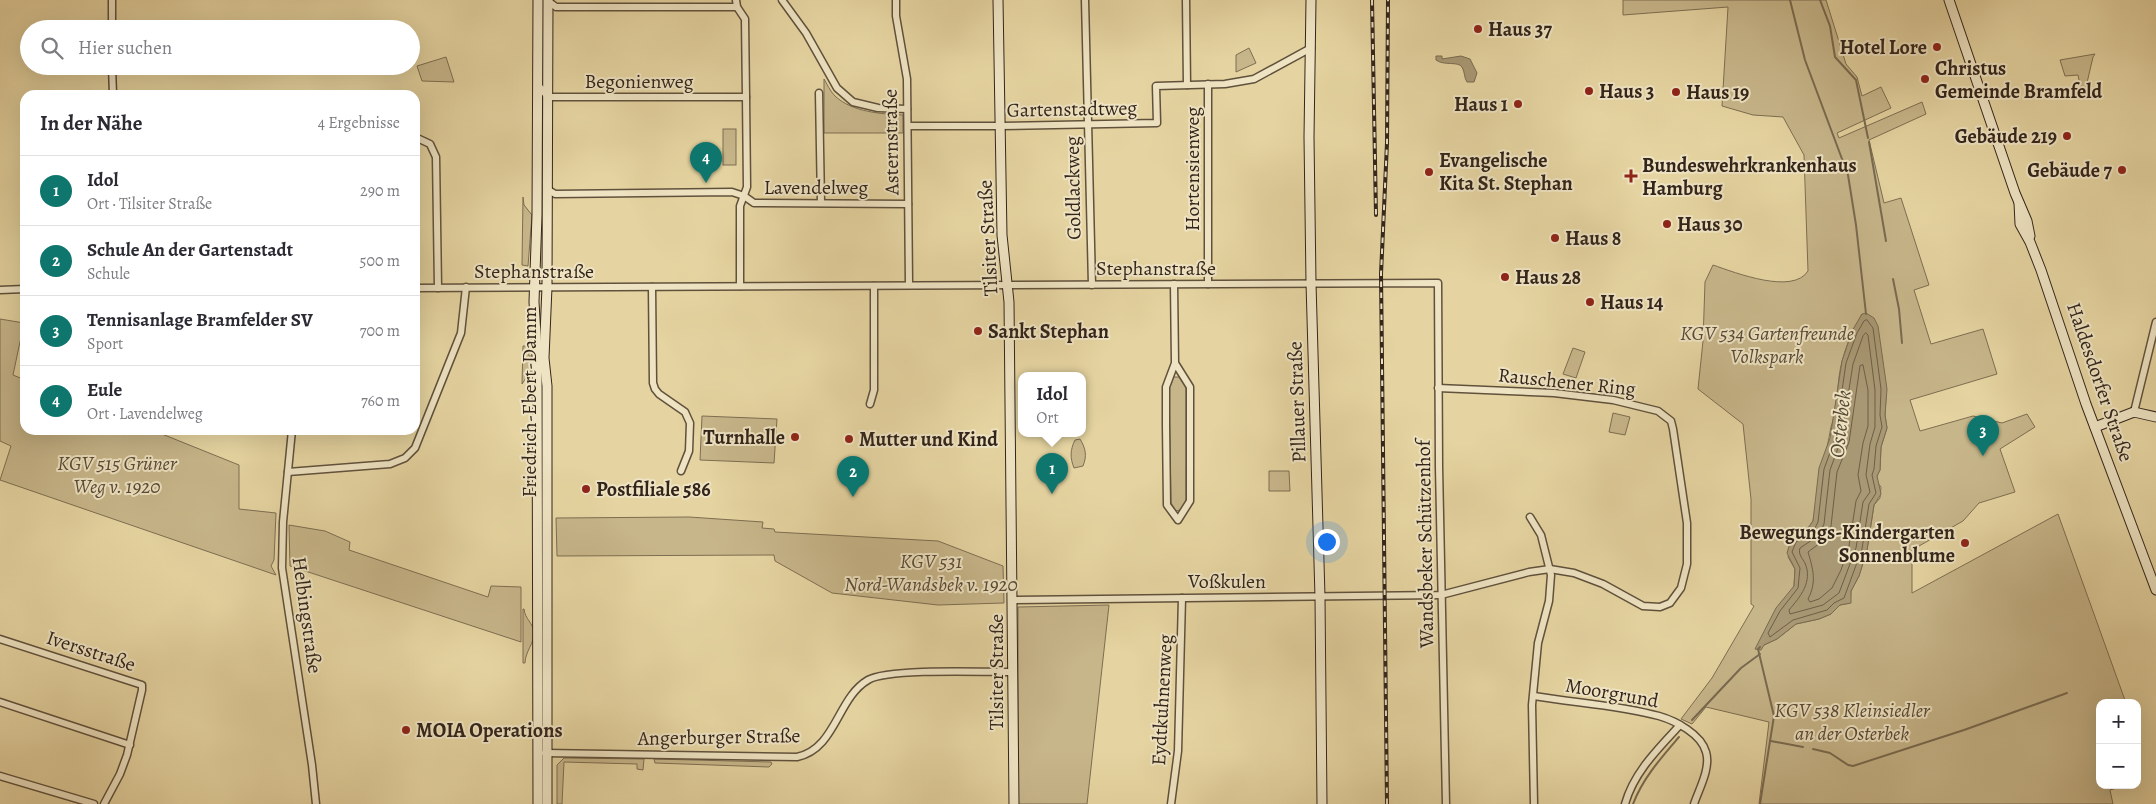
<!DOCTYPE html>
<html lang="de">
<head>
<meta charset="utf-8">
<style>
	body { margin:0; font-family:Alegreya,serif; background:#f7f7f7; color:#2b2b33 }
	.controls { position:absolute; right:15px; bottom:15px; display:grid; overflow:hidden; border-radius:10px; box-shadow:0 5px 20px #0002 }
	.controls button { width:45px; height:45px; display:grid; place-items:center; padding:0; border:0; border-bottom:1px solid #e1e1e2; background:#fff; color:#2b2b33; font:25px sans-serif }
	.you { position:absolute; left:1326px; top:541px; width:18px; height:18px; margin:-12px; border:4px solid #fff; border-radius:50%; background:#1a73e8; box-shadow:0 0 0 8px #1a73e833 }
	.badge { display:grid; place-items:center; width:32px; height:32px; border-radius:50%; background:#0f766e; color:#fff; font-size:16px; font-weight:700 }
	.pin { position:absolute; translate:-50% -41px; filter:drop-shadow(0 1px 2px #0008) }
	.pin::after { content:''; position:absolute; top:26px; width:18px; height:15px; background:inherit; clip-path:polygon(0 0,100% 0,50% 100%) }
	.popup { position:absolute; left:1018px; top:372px; width:68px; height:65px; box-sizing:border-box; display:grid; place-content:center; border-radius:10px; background:#fff; filter:drop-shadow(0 1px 4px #0005); font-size:16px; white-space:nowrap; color:#7c7c81 }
	.popup b { font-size:19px; color:#2b2b33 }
	.popup::after { content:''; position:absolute; left:50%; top:100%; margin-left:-10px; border:10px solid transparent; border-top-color:#fff }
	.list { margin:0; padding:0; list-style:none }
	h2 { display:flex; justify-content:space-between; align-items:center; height:65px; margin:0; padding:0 20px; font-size:21px }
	h2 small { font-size:16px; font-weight:400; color:#7c7c81 }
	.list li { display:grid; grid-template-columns:32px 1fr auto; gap:15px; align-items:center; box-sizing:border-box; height:70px; padding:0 20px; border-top:1px solid #e1e1e2 }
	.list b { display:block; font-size:19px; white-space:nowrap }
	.list p { margin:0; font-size:16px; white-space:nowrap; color:#7c7c81 }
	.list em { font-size:16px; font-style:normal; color:#7c7c81 }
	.icon { flex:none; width:28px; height:28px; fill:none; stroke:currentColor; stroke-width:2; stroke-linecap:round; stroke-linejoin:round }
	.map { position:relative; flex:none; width:2156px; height:804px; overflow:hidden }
	.search { position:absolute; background:#fff; box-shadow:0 5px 20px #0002; left:20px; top:20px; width:400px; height:55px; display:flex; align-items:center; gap:12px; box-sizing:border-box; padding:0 18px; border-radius:28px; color:#7c7c81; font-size:19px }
	.panel { position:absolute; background:#fff; box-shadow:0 5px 20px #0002; left:20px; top:90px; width:400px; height:345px; border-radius:15px }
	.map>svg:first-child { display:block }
	.green { fill:#c7b68a; stroke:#7d6e52; fill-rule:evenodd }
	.water { fill:#a89873; stroke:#796a50 }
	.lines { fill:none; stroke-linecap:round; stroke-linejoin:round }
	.shore { stroke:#6e5e47; stroke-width:1 }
	.stream { stroke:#796a50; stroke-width:2 }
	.street-casing { stroke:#60513c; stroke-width:9 }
	.secondary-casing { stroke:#33251b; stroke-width:11 }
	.street { stroke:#eee3c2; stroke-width:6 }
	.secondary { stroke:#eee3c2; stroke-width:9 }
	.rail-casing { stroke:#33251b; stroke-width:4 }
	.rail { stroke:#eee3c2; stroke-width:2; stroke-dasharray:5.5; stroke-linecap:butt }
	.poi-dot { fill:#8f2418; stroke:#eee3c2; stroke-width:2 }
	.labels { text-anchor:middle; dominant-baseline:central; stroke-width:4; stroke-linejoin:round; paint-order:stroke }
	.poi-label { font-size:20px; font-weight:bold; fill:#33251b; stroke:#eee3c2; text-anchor:start }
	.street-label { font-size:20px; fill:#33251b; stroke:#eee3c2 }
	.park-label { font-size:20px; font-style:italic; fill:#584937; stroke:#eee3c2 }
	.water-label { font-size:21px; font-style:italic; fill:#564835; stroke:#eee3c2 }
</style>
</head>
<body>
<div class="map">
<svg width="2156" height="804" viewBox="0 0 2156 804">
	<rect width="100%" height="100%" fill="#e5d4a1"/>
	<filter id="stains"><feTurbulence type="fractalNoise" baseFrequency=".004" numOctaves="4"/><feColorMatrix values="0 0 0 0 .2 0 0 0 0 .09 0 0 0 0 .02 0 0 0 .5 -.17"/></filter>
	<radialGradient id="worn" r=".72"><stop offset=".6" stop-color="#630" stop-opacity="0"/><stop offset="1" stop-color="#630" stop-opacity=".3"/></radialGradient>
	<!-- green -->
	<g class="green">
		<path d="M1623,0H1826L1846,64L1857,77L1862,96L1881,87L1891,108L1837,133L1839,138L1922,102L1926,114L1869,140L1884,203L1901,198L1929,285L1914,290L1931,344L1983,329L1997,374L1910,400L1920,431L1973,416L2002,423L2027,414L2035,427L2000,449L2015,492L1979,503L1963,521L1912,550V593L2058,514L2126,703H2100V785H2127L2110,790L2113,804H1759L1769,722L1706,707L1692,724L1681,719L1712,678L1754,606L1751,604V499L1743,424L1698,389L1703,341L1705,282L1713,265C1736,273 1793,295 1808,271L1804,155L1783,117L1753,115L1722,106L1728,7L1623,15ZM1862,314L1886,396L1885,415L1887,428L1881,447L1880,470L1877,476V482L1881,487L1880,498L1874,505L1867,550L1859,576L1851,591L1850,603L1840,605L1831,614L1819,619L1796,624L1777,639L1764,645L1794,586L1795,569L1788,557L1795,537L1806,531L1813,521L1831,427C1837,411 1837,394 1839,377C1842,354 1851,334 1862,314Z"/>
		<path d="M1249,48L1256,63L1236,72V55Z"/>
		<path d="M2095,54L2093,57L2083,100L2078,75L2065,76L2060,60Z"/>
		<path d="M446,57L454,82L422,81L417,66Z"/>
		<path d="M824,79C827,84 830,91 835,96C852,112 881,114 903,115V133H824Z"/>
		<rect x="723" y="129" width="13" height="36"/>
		<path d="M523,197L524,205L532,215L528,266L522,265Z"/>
		<path d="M0,319L24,323L13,375L25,380V430H152L239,465V509L276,513L274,560L271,566L276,575L0,480L11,446L0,441Z"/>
		<path d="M523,346H528L529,356H532L534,366L522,384Z"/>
		<path d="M1573,348L1585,352L1576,378L1563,374Z"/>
		<path d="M1174,377H1179L1186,387V502L1180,510L1176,511L1171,503L1169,385Z"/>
		<path d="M1613,413L1630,417L1625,435L1609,432Z"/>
		<path d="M702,416L777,419L774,463L700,460Z"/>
		<path d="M1080,439C1086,449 1087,456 1083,466L1074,468C1070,458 1070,450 1075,440Z"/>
		<path d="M1269,471H1289L1290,491H1269Z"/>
		<path d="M689,517L763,522L762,528L774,529L775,532L938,541L1003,566L1004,603L938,605L832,593L775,561L774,555L557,556L556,518Z"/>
		<path d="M289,525L325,531L350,542L349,550L488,597L491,586L521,587V642L290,566Z"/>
		<path d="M1109,605L1087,804H1018V607Z"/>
		<path d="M523,609H524C525,619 533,623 534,632C535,642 525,652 525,663H523Z"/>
		<path d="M564,758L644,759L643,770L637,769V764L564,762L562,804H557V765Z"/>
		<path d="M654,759L771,762L772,764L769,767L655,763Z"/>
	</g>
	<!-- water -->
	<g class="water">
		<path d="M1436,56H1442V59L1461,56L1470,59L1477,73L1474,82H1467C1464,78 1465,72 1462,67C1458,61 1444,66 1436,60Z"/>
		<path d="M1866,313L1874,318L1878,326L1887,389L1885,415L1887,428L1881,447L1880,470L1877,476L1881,494L1874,505L1867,550L1859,576L1851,591V603L1840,605L1831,614L1819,619L1796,624L1777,639L1764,645L1761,650L1755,649L1776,608L1794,586L1795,569L1787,553L1791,540L1806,531L1813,521L1819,468L1830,438L1842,361L1852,331L1862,314Z"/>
	</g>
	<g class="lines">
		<!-- shore -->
		<g class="shore">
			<path d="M1867,320L1873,328L1881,389L1880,415L1882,427L1876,446L1874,469L1872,475L1876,493L1869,504L1862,549L1844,598L1834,603L1827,610L1793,620L1770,637L1768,633L1780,611L1798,588L1800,568L1792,552L1796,542L1813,532L1818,522L1824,469L1835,439L1846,363L1857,333L1864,321Z"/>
			<path d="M1866,333L1868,335L1875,390V427L1870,444L1866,475L1870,492L1863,502L1856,548L1839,593L1823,605L1790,614L1789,610C1800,597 1813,582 1805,563C1802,558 1798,554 1800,548L1818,536L1824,524L1830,470L1841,440L1853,364L1863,336Z"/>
			<path d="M1863,365L1868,390V426L1863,443L1858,475L1861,491L1856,501L1849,546L1841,570L1832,588L1819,599L1810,602L1808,599C1817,582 1813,569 1808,552L1824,540L1831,526L1837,472L1849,442L1860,366Z"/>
		</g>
		<!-- stream -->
		<g class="stream">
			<path d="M1790,0L1805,60L1848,175L1856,225L1866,314"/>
			<path d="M1820,0L1830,26L1835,57L1856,80L1868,138"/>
			<path d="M1869,142L1886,241"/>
			<path d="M1893,279L1899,309L1902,343"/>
			<path d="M1760,647L1758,649L1774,716L1760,804"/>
			<path d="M1692,720L1741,668L1760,654"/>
			<path d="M1771,741L1803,747"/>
			<path d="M1813,749L1830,753L1848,765L1853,766L1964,730L2067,693"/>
			<path d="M1633,804C1643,778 1661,758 1679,737"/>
		</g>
		<defs>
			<g id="street">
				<path d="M112,0V29"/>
				<path d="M736,0L737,7L745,19L746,97L747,187L740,206V286"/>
				<path d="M782,0L806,33L837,88L853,102L878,108L907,109"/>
				<path d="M896,0V16L907,79L909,285"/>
				<path d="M1085,0L1092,285"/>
				<path d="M1186,0L1187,85"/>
				<path d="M548,1L556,7H737"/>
				<path d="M112,66L113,95"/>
				<path d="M1208,84V284"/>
				<path d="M538,85L548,97H746"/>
				<path d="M819,93L821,203"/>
				<path d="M908,126H1000L1157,123L1156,86L1225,84L1254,79L1311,48"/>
				<path d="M415,137L430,144L436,157L438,288"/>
				<path d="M547,189L555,194L732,192L744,196L754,203L908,204"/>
				<path d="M1174,284L1175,363L1166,387V425L1167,505L1178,520L1190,501V387L1175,363"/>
				<path d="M652,287L653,383L655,389L659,394L685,412L690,423L689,451L681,471"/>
				<path d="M415,288L1438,283L1439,467L1446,804"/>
				<path d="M0,290L25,289"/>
				<path d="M870,404L874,390V286"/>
				<path d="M2134,412L2156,322"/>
				<path d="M292,430L283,522L282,568L312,765L316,804"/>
				<path d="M288,472L390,464L405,458L415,448L461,333L466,287"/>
				<path d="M1530,517L1541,535L1551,575L1549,601L1538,643L1532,705L1534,804"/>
				<path d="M1013,600L1441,595L1529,572L1550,569L1574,573L1603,584L1643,606L1660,607L1670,603L1681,588L1687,564V523L1673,429L1671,421L1658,411L1613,400L1554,393L1438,388"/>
				<path d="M0,639L142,685V690L127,755L120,774L104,804"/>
				<path d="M1534,696C1576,703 1619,705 1659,716C1676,721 1701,734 1706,752C1711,768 1699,789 1694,804"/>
				<path d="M0,702L130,745"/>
				<path d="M545,753L797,757C836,749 837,698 868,680C888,668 985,672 1013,672"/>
				<path d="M0,776L94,804"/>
				<path d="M1171,804L1178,751L1182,598"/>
				<path d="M1625,804C1634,772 1658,749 1680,725"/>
			</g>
			<g id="secondary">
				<path d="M998,0L1002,235L1009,302L1014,804"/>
				<path d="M1311,0L1309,137L1311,283L1320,597L1322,804"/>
				<path d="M1949,0L2015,193L2027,221L2030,236"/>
				<path d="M2019,203L2020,224L2030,242L2041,270L2086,404L2156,590"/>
				<path d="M2095,427L2134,412L2156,417"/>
				<path d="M538,804L537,352L534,302L537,215L538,0"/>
				<path d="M547,804V386L544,358L547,287L548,0"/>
			</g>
		</defs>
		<!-- street casing -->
		<use href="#street" class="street-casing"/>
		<!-- secondary casing -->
		<use href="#secondary" class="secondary-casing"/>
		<!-- street -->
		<use href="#street" class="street"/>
		<!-- secondary -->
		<use href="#secondary" class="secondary"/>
		<defs>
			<g id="rail">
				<path d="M1372,0L1376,215"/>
				<path d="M1387,804L1381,274L1387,143L1388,0"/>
			</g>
		</defs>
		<!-- rail casing -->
		<use href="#rail" class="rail-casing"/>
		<!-- rail -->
		<use href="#rail" class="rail"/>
	</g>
	<!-- markers -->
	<g class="poi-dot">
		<circle cx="1478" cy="29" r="5"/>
		<circle cx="1937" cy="47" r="5"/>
		<circle cx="1925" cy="79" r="5"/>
		<circle cx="1589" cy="91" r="5"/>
		<circle cx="1676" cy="92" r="5"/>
		<circle cx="1518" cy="104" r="5"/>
		<circle cx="2067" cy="136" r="5"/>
		<circle cx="2122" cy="170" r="5"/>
		<circle cx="1429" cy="172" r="5"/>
		<path d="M1628.5 168.5h5v5h5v5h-5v5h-5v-5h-5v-5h5z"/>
		<circle cx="1667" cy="224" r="5"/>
		<circle cx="1555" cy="238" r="5"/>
		<circle cx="1505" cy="277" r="5"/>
		<circle cx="1590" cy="302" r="5"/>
		<circle cx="978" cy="331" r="5"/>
		<circle cx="795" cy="437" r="5"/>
		<circle cx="849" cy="439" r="5"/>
		<circle cx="586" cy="489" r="5"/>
		<circle cx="1965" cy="543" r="5"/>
		<circle cx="406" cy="730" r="5"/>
	</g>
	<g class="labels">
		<!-- poi labels -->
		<g class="poi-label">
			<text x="1488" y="29">Haus 37</text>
			<text x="1927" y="47" text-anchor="end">Hotel Lore</text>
			<text x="1935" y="68">Christus<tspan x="1935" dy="23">Gemeinde Bramfeld</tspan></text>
			<text x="1599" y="91">Haus 3</text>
			<text x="1686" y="92">Haus 19</text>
			<text x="1508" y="104" text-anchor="end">Haus 1</text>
			<text x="2057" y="136" text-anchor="end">Gebäude 219</text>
			<text x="1439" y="160">Evangelische<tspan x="1439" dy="23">Kita St. Stephan</tspan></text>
			<text x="1642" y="165">Bundeswehrkrankenhaus<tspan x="1642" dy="23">Hamburg</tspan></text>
			<text x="2112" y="170" text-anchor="end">Gebäude 7</text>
			<text x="1677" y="224">Haus 30</text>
			<text x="1565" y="238">Haus 8</text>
			<text x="1515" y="277">Haus 28</text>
			<text x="1600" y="302">Haus 14</text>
			<text x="988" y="331">Sankt Stephan</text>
			<text x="785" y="437" text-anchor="end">Turnhalle</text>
			<text x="859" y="439">Mutter und Kind</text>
			<text x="596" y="489">Postfiliale 586</text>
			<text x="1955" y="532" text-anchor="end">Bewegungs-Kindergarten<tspan x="1955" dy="23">Sonnenblume</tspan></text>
			<text x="416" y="730">MOIA Operations</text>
		</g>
		<!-- street labels -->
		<g class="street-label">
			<text x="639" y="81">Begonienweg</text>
			<text transform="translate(1072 109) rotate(-1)">Gartenstadtweg</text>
			<text transform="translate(891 142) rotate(-91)">Asternstraße</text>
			<text transform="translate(1192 169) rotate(-90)">Hortensienweg</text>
			<text x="816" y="187">Lavendelweg</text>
			<text transform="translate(1073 188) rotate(-91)">Goldlackweg</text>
			<text transform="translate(988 238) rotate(-93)">Tilsiter Straße</text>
			<text x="1156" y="268">Stephanstraße</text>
			<text x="534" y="271">Stephanstraße</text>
			<text transform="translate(1567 382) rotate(6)">Rauschener Ring</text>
			<text transform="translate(2100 382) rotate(71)">Haldesdorfer Straße</text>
			<text transform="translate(529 402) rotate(-90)">Friedrich-Ebert-Damm</text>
			<text transform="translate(1297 402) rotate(-92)">Pillauer Straße</text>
			<text transform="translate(1425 544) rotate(-91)">Wandsbeker Schützenhof</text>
			<text x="1227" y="581">Voßkulen</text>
			<text transform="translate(307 615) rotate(82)">Helbingstraße</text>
			<text transform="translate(91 651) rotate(18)">Iversstraße</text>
			<text transform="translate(996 672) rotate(-90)">Tilsiter Straße</text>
			<text transform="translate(1612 693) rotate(10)">Moorgrund</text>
			<text transform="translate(1162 700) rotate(-87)">Eydtkuhnenweg</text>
			<text transform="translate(719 737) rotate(-1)">Angerburger Straße</text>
		</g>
		<!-- park labels -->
		<g class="park-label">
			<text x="1767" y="333">KGV 534 Gartenfreunde<tspan x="1767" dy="23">Volkspark</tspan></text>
			<text x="117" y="463">KGV 515 Grüner<tspan x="117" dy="23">Weg v. 1920</tspan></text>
			<text x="931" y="561">KGV 531<tspan x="931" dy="23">Nord-Wandsbek v. 1920</tspan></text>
			<text x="1852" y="710">KGV 538 Kleinsiedler<tspan x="1852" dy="23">an der Osterbek</tspan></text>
		</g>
		<!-- water labels -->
		<g class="water-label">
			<text transform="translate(1840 424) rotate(-84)">Osterbek</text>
		</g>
	</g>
	<rect width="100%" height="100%" filter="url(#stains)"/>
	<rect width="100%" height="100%" fill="url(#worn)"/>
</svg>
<div class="controls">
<button>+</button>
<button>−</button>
</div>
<div class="you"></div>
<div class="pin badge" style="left:1052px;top:494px">1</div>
<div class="popup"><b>Idol</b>Ort</div>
<div class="pin badge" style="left:853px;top:497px">2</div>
<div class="pin badge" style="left:1983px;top:456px">3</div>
<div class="pin badge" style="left:706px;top:183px">4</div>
<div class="search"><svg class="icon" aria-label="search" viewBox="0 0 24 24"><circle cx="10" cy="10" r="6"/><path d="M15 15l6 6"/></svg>Hier suchen</div>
<section class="panel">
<h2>In der Nähe<small>4 Ergebnisse</small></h2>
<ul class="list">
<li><span class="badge">1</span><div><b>Idol</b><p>Ort · Tilsiter Straße</p></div><em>290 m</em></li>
<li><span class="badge">2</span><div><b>Schule An der Gartenstadt</b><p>Schule</p></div><em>500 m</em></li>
<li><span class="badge">3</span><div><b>Tennisanlage Bramfelder SV</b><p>Sport</p></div><em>700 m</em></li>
<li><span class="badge">4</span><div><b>Eule</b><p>Ort · Lavendelweg</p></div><em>760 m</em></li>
</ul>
</section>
</div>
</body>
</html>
